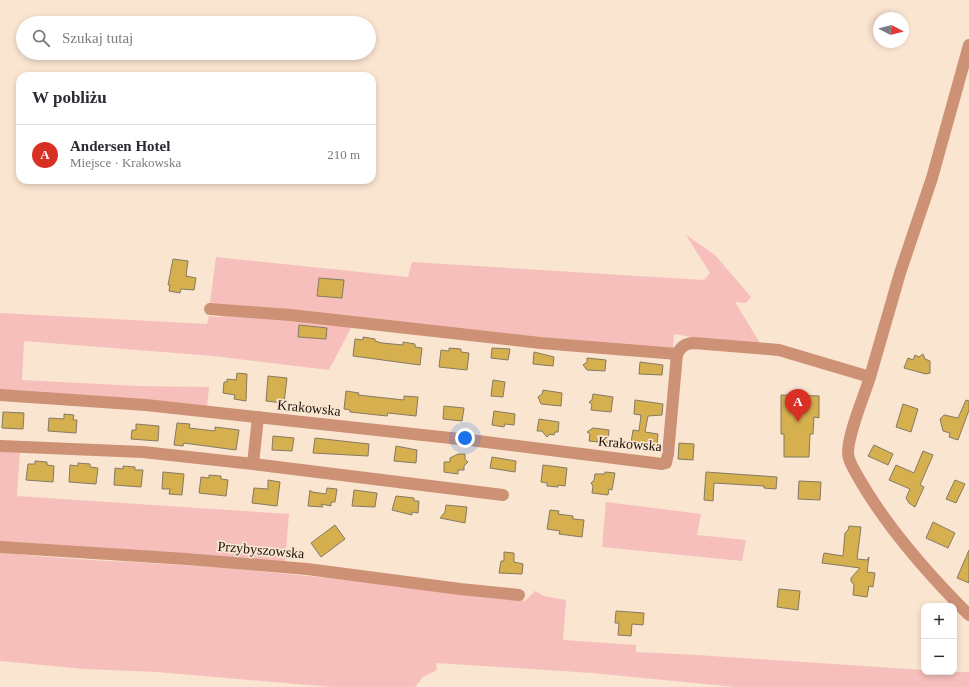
<!DOCTYPE html>
<html lang="pl">
<head>
<meta charset="utf-8">
<style>
	body { margin:0; font-family:"Times New Roman",serif; background:#f7f7f7; color:#2b2b33 }
	.controls { position:absolute; right:12px; bottom:12px; display:grid; overflow:hidden; border-radius:8px; box-shadow:0 2px 6px #0003 }
	.controls button { width:36px; height:36px; display:grid; place-items:center; padding:0; border:0; border-bottom:1px solid #e1e1e2; background:#fff; color:#2b2b33; font:20px sans-serif }
	.compass { position:absolute; left:873px; top:12px; width:36px; height:36px; border-radius:50%; background:#fff; box-shadow:0 2px 6px #0003; rotate:97deg }
	.you { position:absolute; left:465px; top:438px; width:14px; height:14px; margin:-10px; border:3px solid #fff; border-radius:50%; background:#1a73e8; box-shadow:0 0 0 6px #1a73e833 }
	.badge { display:grid; place-items:center; width:26px; height:26px; border-radius:50%; background:#d93025; color:#fff; font-size:13px; font-weight:700 }
	.pin { position:absolute; translate:-50% -33px; filter:drop-shadow(0 1px 2px #0008) }
	.pin::after { content:''; position:absolute; top:21px; width:14px; height:12px; background:inherit; clip-path:polygon(0 0,100% 0,50% 100%) }
	.list { margin:0; padding:0; list-style:none }
	h2 { display:flex; justify-content:space-between; align-items:center; height:52px; margin:0; padding:0 16px; font-size:17px }
	h2 small { font-size:13px; font-weight:400; color:#7c7c81 }
	.list li { display:grid; grid-template-columns:26px 1fr auto; gap:12px; align-items:center; box-sizing:border-box; height:60px; padding:0 16px; border-top:1px solid #e1e1e2 }
	.list b { display:block; font-size:15px; white-space:nowrap }
	.list p { margin:0; font-size:13px; white-space:nowrap; color:#7c7c81 }
	.list em { font-size:13px; font-style:normal; color:#7c7c81 }
	.icon { flex:none; width:22px; height:22px; fill:none; stroke:currentColor; stroke-width:2; stroke-linecap:round; stroke-linejoin:round }
	.map { position:relative; flex:none; width:969px; height:687px; overflow:hidden }
	.search { position:absolute; background:#fff; box-shadow:0 2px 6px #0003; left:16px; top:16px; width:360px; height:44px; display:flex; align-items:center; gap:10px; box-sizing:border-box; padding:0 14px; border-radius:22px; color:#7c7c81; font-size:15px }
	.panel { position:absolute; background:#fff; box-shadow:0 2px 6px #0003; left:16px; top:72px; width:360px; height:112px; border-radius:12px }
	.map>svg:first-child { display:block }
	.green { fill:#f7bfbb }
	.building { fill:#d6b04f; stroke:#847a63 }
	.lines { fill:none; stroke-linecap:round; stroke-linejoin:round }
	.minor { stroke:#cd9175; stroke-width:12 }
	.labels { text-anchor:middle; dominant-baseline:central; stroke-width:3.5; stroke-linejoin:round; paint-order:stroke }
	.street-label { font-size:14px; fill:#18110a; stroke:#fae5d1 }
</style>
</head>
<body>
<div class="map">
<svg width="969" height="687" viewBox="0 0 969 687">
	<rect width="100%" height="100%" fill="#fae5d1"/>
	<!-- green -->
	<g class="green">
		<path d="M686,235L715,255L751,297L746,303L735,302L760,343L719,342L674,334L673,348L602,343L210,303L216,257L408,277L412,262L704,280L710,273Z"/>
		<path d="M0,313L207,324L209,316L220,317L225,316L353,324L329,370L213,356L24,341L22,380L138,386L209,387L207,407L0,392Z"/>
		<path d="M0,450L20,451L17,496L289,514L285,564L202,554L0,543Z"/>
		<path d="M606,502L701,514L697,535L746,540L742,561L602,547Z"/>
		<path d="M0,552C69,561 139,561 209,567C314,575 420,588 525,601L535,591L544,596L566,600L563,640L636,645V652L698,655L924,670V672H969V687H736L592,673L436,663L437,670L423,677L415,687H332L157,672L84,669L0,661Z"/>
	</g>
	<!-- building -->
	<g class="building">
		<path d="M173,259L188,261L186,276L196,278L194,290L181,289L180,293L169,291L170,285H168Z"/>
		<path d="M319,278L344,280L342,298L317,296Z"/>
		<path d="M299,325L327,328L326,339L298,337Z"/>
		<path d="M363,337L375,339V341L382,343L403,345V342L415,344V347L422,348L420,365L353,356L355,339L363,340Z"/>
		<path d="M449,348L461,349V352L469,353L467,370L439,367L441,350L449,351Z"/>
		<path d="M492,348L510,349L508,360L491,358Z"/>
		<path d="M534,352L554,357L553,366L533,364Z"/>
		<path d="M923,354L925,359L930,361V373L926,374L904,368L908,358L913,360L915,355L919,357Z"/>
		<path d="M587,358L606,360L605,371L587,370L583,365L587,362Z"/>
		<path d="M640,362L663,365L662,375L639,374Z"/>
		<path d="M237,373L247,374L246,401L234,399L235,395L223,393L224,382H227V379L236,380Z"/>
		<path d="M268,376L287,378L284,403L266,401Z"/>
		<path d="M493,380L505,382L503,397L491,396Z"/>
		<path d="M543,390L562,393L561,406L541,404L538,397L542,394Z"/>
		<path d="M346,391L359,393L358,395L404,400V396L418,397L416,416L388,413L387,416L350,412V410L344,409Z"/>
		<path d="M593,394L613,397L611,412L591,410L592,405L589,402L592,400Z"/>
		<path d="M781,395L819,396V418L814,417L813,434H810L809,457H784V434H781Z"/>
		<path d="M635,400L663,404L662,415L648,416L645,432L658,434L657,445L631,443L633,430L639,431L641,415L634,414Z"/>
		<path d="M966,400L969,401V410L958,440L949,437L950,433L943,431L940,419L944,415L958,418Z"/>
		<path d="M903,404L918,409L911,432L896,427Z"/>
		<path d="M444,406L464,408L462,421L443,419Z"/>
		<path d="M494,411L515,414L514,425L505,424L504,427L492,425Z"/>
		<path d="M3,412L24,413L23,429L2,428Z"/>
		<path d="M64,414L74,415L73,420H77L76,433L48,431L49,418L64,419Z"/>
		<path d="M539,419L559,422L558,432H555L554,435L550,434L547,437L542,431H537Z"/>
		<path d="M177,423L190,424L189,428L215,431V427L239,430L236,450L184,443L183,446L174,445Z"/>
		<path d="M136,424L159,426L158,441L131,439L132,430H136Z"/>
		<path d="M593,428L609,430L608,443L589,441L590,434L587,432Z"/>
		<path d="M273,436L294,438L292,451L272,450Z"/>
		<path d="M315,438L369,444L368,456L313,453Z"/>
		<path d="M679,443L694,444L693,460L678,459Z"/>
		<path d="M874,445L893,454L888,465L868,456Z"/>
		<path d="M396,446L417,450L416,463L394,461Z"/>
		<path d="M923,451L933,455L920,485L924,487L915,507L909,503L906,498L910,489L889,480L896,465L914,473Z"/>
		<path d="M458,454H465V459L468,462L464,466V470H458V474L444,472V462H450V458Z"/>
		<path d="M492,457L516,461L515,472L490,468Z"/>
		<path d="M35,461L47,462V465L54,466L53,482L26,480L28,464H35Z"/>
		<path d="M78,463L90,464V467L98,468L96,484L69,482L70,465L78,466Z"/>
		<path d="M543,465L567,468L565,486L558,485V487L547,486V483L541,482Z"/>
		<path d="M123,466L135,467V470H143L141,487L114,485L115,468L123,469Z"/>
		<path d="M163,472L184,474L182,495L169,494L170,489H162Z"/>
		<path d="M605,472L615,473L612,490L609,489L608,495L592,493L593,486L591,483L594,480L595,474H605Z"/>
		<path d="M706,472L777,477L776,489L764,488V486L714,483L713,501L704,500Z"/>
		<path d="M209,475L221,476V479L228,480L226,496L199,493L201,477L209,478Z"/>
		<path d="M268,480L280,482L277,506L252,503L254,488L268,489Z"/>
		<path d="M955,480L965,484L956,503L946,499Z"/>
		<path d="M799,481L821,482L820,500L798,499Z"/>
		<path d="M327,488L337,489L335,502H331V506L321,504L323,507L308,506L310,490L312,492L326,494Z"/>
		<path d="M354,490L377,493L375,507L352,506Z"/>
		<path d="M396,496L414,498V501H419L418,513L412,512V515L392,510Z"/>
		<path d="M446,505L467,507L465,523L440,518L445,512Z"/>
		<path d="M550,510L559,511L558,514L573,516V519L584,520L582,537L559,534L560,531L547,529Z"/>
		<path d="M933,522L955,533L948,548L926,538Z"/>
		<path d="M335,525L345,539L321,557L311,543Z"/>
		<path d="M849,526L861,527L857,559L867,560L869,557L867,572L875,573L873,587L869,586L867,597L853,595L854,585L851,581V578L860,568L822,563L824,553L843,556L845,533L848,530Z"/>
		<path d="M969,550V583L957,578Z"/>
		<path d="M504,552L514,553V562L523,564L522,574L499,573L501,561H504Z"/>
		<path d="M779,589L800,591L798,610L777,607Z"/>
		<path d="M616,611L644,613L643,625L632,624L631,636L618,635L619,623H615Z"/>
	</g>
	<g class="lines">
		<!-- minor -->
		<g class="minor">
			<path d="M210,309L290,315L541,343L677,354"/>
			<path d="M870,377L900,273L932,178L969,45"/>
			<path d="M0,395L146,405L478,441L662,464L666,463L668,454L677,354C681,347 685,343 694,343L779,350L870,377C864,397 848,433 848,453C848,461 854,469 857,475C886,527 927,573 969,615"/>
			<path d="M258,417L253,464L503,495"/>
			<path d="M0,446L143,452L253,464"/>
			<path d="M0,547L187,559L307,569L460,589L519,595"/>
		</g>
	</g>
	<g class="labels">
		<!-- street labels -->
		<g class="street-label">
			<text transform="translate(309 408) rotate(6)">Krakowska</text>
			<text transform="translate(630 444) rotate(5)">Krakowska</text>
			<text transform="translate(261 550) rotate(5)">Przybyszowska</text>
		</g>
	</g>
</svg>
<div class="controls">
<button>+</button>
<button>−</button>
</div>
<svg class="compass" viewBox="-18 -18 36 36"><path d="M0-13l5 13h-10z" fill="#e53935"/><path d="M0 13l5-13h-10z" fill="#7c7c81"/></svg>
<div class="you"></div>
<div class="pin badge" style="left:798px;top:422px">A</div>
<div class="search"><svg class="icon" aria-label="search" viewBox="0 0 24 24"><circle cx="10" cy="10" r="6"/><path d="M15 15l6 6"/></svg>Szukaj tutaj</div>
<section class="panel">
<h2>W pobliżu<small></small></h2>
<ul class="list">
<li><span class="badge">A</span><div><b>Andersen Hotel</b><p>Miejsce · Krakowska</p></div><em>210 m</em></li>
</ul>
</section>
</div>
</body>
</html>
